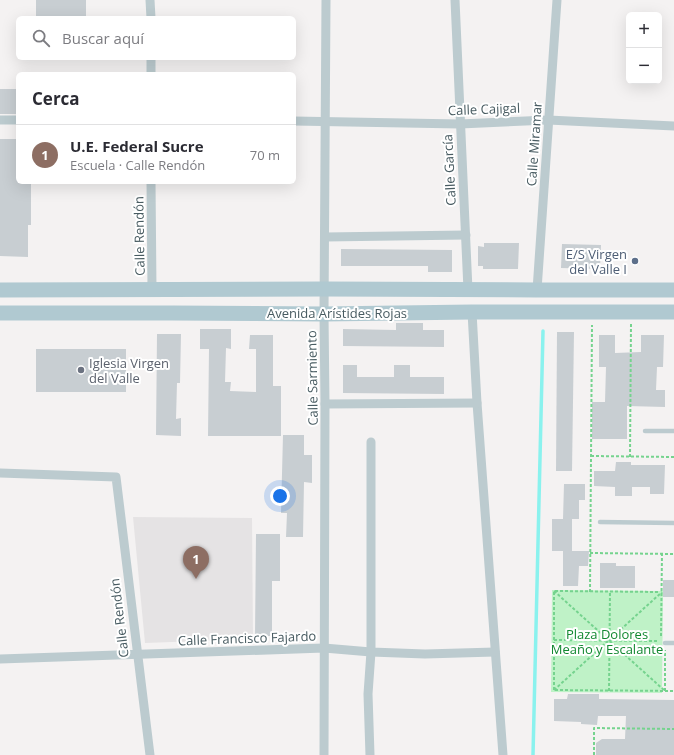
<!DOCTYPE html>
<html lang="es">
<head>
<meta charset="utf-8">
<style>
	body { margin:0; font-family:"Open Sans",sans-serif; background:#f2f2f3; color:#2b2b33 }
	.controls { position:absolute; right:12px; top:12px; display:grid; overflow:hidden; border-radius:6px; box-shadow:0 4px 16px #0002 }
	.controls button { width:36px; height:36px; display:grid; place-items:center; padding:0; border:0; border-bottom:1px solid #e1e1e2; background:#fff; color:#2b2b33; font:20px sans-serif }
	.you { position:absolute; left:280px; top:496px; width:14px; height:14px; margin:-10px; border:3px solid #fff; border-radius:50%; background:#1a73e8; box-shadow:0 0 0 6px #1a73e833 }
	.badge { display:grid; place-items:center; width:26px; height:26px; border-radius:50%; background:#d93025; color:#fff; font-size:13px; font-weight:700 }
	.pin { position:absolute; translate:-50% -33px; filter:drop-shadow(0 1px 2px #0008) }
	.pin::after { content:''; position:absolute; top:21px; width:14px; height:12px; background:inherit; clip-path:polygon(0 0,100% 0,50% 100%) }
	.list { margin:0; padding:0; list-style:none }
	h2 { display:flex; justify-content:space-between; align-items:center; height:52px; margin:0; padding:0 16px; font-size:17px }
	h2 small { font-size:13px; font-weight:400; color:#7c7c81 }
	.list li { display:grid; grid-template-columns:26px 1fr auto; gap:12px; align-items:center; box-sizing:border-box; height:60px; padding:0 16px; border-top:1px solid #e1e1e2 }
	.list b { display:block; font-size:15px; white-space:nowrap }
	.list p { margin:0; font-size:13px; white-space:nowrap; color:#7c7c81 }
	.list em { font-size:13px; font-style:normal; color:#7c7c81 }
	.icon { flex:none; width:22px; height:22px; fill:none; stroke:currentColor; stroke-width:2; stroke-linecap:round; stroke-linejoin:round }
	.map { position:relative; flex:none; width:674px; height:755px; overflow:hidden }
	.search { position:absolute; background:#fff; box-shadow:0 4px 16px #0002; left:16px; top:16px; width:280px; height:44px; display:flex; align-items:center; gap:10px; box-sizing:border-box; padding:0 14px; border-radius:6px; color:#7c7c81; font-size:15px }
	.panel { position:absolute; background:#fff; box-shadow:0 4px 16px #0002; left:16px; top:72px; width:280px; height:112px; border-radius:6px }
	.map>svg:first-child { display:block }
	.education { fill:#e5e3e4 }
	.green { fill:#bff2c7 }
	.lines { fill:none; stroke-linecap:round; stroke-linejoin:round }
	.stream { stroke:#8af2ee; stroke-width:3.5 }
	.building { fill:#c8ced2 }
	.path { stroke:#75d38e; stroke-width:2; stroke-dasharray:3 2; stroke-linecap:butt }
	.service { stroke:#bccbcf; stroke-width:4.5 }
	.minor { stroke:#bccbcf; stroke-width:9 }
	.primary { stroke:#b0c9d1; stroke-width:15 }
	.service-dot { fill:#5c6f8a; stroke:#fff; stroke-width:1.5 }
	.worship-dot { fill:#6b7280; stroke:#fff; stroke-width:1.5 }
	.labels { text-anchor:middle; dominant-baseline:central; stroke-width:4; stroke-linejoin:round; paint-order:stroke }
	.street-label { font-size:13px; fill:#485b61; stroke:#fff }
	.service-label { font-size:13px; fill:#4e5e75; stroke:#fff; text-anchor:end }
	.worship-label { font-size:13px; fill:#5b616d; stroke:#fff; text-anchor:start }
	.park-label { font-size:13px; fill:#128831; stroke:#fff }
</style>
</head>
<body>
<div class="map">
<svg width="674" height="755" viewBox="0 0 674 755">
	<rect width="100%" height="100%" fill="#f4f2f2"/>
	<!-- education -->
	<path class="education" d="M133,517L252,518L253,639L145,643Z"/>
	<!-- green -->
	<path class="green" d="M552,590L663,591L662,693L551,692Z"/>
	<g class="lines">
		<!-- stream -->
		<path class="stream" d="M533,755L543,331"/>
	</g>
	<!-- building -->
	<g class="building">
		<rect x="36" y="0" width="50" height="18"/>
		<rect x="0" y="89" width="18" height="25"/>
		<path d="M0,139H18V182H31V225H28V257L0,256Z"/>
		<path d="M484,243H519L518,269H483V266H478V246L484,247Z"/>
		<path d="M562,244L601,245L600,269L561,268Z"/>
		<path d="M341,249L452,250V272H428V266H341Z"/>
		<path d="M396,323H423V330H444V347L343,346V329L396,330Z"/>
		<path d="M200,329H231V349L226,348L225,382H231L230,391L256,392V349H249L250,335H273V386H281V436H208L209,349H200Z"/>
		<path d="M557,332H574L572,471H556Z"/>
		<path d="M157,334H181L180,383H177L176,419L181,418V436L156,435Z"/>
		<path d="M599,335H615V353L641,352V335H664L663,367H657L656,390H665V407L627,406V439H592V402H605L606,367H599Z"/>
		<rect x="36" y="349" width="90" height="43"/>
		<path d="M343,365H357V377H394V365H410V377H444V394L343,393Z"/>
		<path d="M283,435H304V455H312V483L304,482L303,537H286L287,513H281Z"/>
		<path d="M616,462H631V465H665L664,494H650V487H632V496H615V487L594,486V471H615Z"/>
		<path d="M564,484H585V500H579V519H572V551H589L588,566H579L578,586H563V551H552V519H563Z"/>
		<path d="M256,534H280V581H272V636H255Z"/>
		<path d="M600,563H616V566H635V588H600Z"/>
		<rect x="663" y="580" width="11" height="17"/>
		<path d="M568,694H599V699L674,700V755H596V743L602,739H625L626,716H598L597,725L581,724V722L554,721V699H567Z"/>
	</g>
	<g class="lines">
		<!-- path -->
		<g class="path">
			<path d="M591,456L674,457"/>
			<path d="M630,457L631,324"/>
			<path d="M590,553L674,554"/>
			<path d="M554,591L665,691"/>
			<path d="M555,591L660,592"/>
			<path d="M590,592L592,325"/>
			<path d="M661,636L662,553"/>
			<path d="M554,640L659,641"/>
			<path d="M554,690L662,592"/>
			<path d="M554,690V591"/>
			<path d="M555,690L674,691"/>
			<path d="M609,691L610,592"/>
			<path d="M665,691V650"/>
			<path d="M594,755V728L674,729"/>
		</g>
		<!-- service -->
		<g class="service">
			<path d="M645,431H674"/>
			<path d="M600,522L674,523"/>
			<path d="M665,643H674"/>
		</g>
		<!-- minor -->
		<g class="minor">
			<path d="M150,0L151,18"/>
			<path d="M455,0L468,290"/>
			<path d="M151,58V74"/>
			<path d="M0,120H18"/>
			<path d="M294,121L460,124L548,120L674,126"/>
			<path d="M151,182L152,289"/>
			<path d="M325,237L466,235"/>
			<path d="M537,290L557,0"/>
			<path d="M472,312L477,403L503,755"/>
			<path d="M325,404L477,403"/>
			<path d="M0,473L116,477L150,755"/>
			<path d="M0,659L324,648L371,652L425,654L495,652"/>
			<path d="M324,755L325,404L324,314L326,0"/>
			<path d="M370,755L368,694L371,652V442"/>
		</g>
		<!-- primary -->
		<g class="primary">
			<path d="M0,290L324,289L537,290H674"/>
			<path d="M0,313H172L324,314L472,312H674"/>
		</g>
	</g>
	<!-- markers -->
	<circle class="service-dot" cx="635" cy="261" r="4"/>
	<circle class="worship-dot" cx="81" cy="370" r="4"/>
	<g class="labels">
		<!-- street labels -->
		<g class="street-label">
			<text transform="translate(484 109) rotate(-2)">Calle Cajigal</text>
			<text transform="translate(534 144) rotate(-86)">Calle Miramar</text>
			<text transform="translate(449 170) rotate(-93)">Calle García</text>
			<text transform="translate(139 236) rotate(-91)">Calle Rendón</text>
			<text x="337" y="313">Avenida Arístides Rojas</text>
			<text transform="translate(312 378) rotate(-91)">Calle Sarmiento</text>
			<text transform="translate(119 618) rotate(-97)">Calle Rendón</text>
			<text transform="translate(247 638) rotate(-2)">Calle Francisco Fajardo</text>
		</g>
		<!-- service labels -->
		<g class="service-label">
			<text x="627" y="254">E/S Virgen<tspan x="627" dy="15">del Valle I</tspan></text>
		</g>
		<!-- worship labels -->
		<g class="worship-label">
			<text x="89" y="363">Iglesia Virgen<tspan x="89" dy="15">del Valle</tspan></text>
		</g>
		<!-- park labels -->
		<g class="park-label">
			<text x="607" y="634">Plaza Dolores<tspan x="607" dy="15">Meaño y Escalante</tspan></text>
		</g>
	</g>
</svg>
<div class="controls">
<button>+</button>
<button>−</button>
</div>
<div class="you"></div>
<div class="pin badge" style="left:196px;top:579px;background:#8d6e63">1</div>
<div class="search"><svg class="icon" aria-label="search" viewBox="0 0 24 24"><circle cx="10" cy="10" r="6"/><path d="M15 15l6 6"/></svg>Buscar aquí</div>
<section class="panel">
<h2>Cerca<small></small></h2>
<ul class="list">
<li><span class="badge" style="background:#8d6e63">1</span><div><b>U.E. Federal Sucre</b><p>Escuela · Calle Rendón</p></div><em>70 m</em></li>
</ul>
</section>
</div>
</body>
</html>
